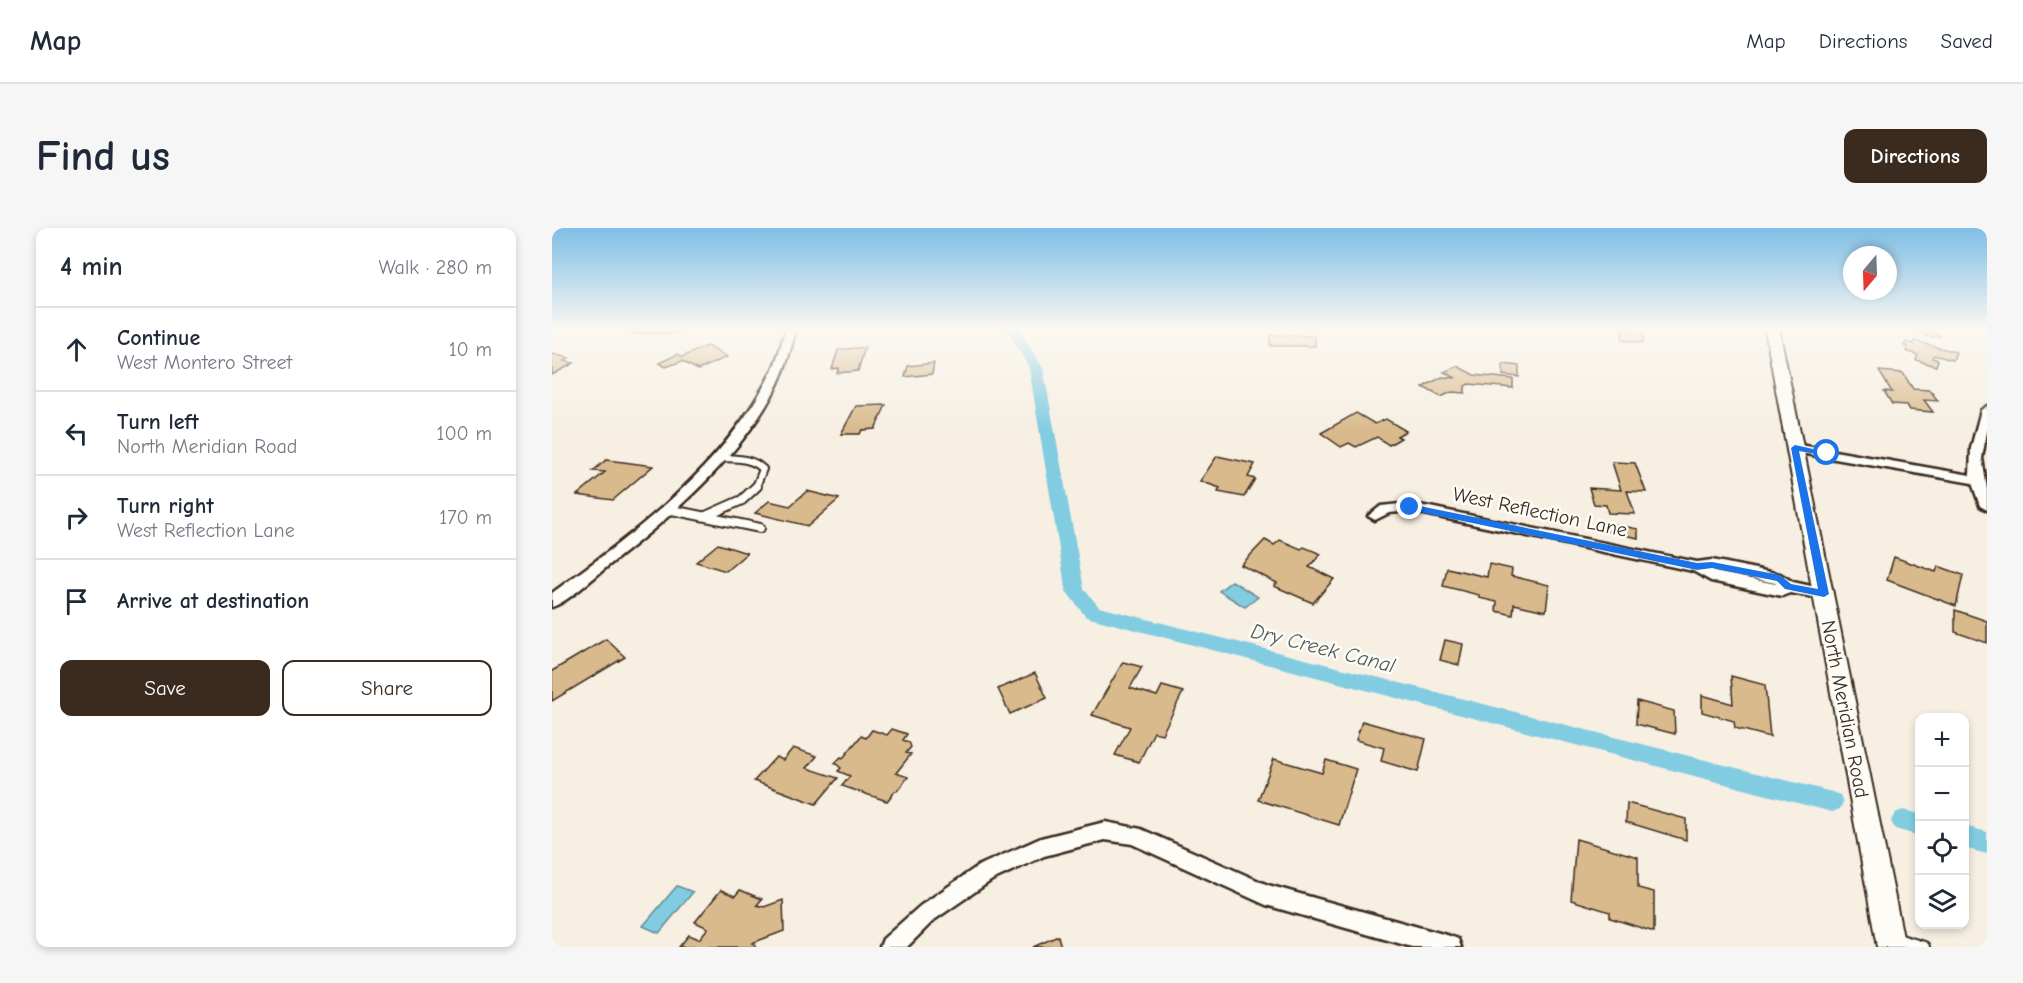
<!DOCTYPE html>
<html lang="en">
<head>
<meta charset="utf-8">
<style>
	body { margin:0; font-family:"Comic Neue",sans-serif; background:#f6f6f7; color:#1f2937 }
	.controls { position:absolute; right:18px; bottom:18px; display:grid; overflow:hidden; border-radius:12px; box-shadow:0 3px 9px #0003 }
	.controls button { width:54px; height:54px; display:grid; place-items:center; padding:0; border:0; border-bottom:2px solid #e0e1e3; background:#fff; color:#1f2937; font:30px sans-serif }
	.compass { position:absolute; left:1291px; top:18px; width:54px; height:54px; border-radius:50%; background:#fff; box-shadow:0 3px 9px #0003; rotate:199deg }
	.stop { position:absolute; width:18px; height:18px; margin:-14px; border:4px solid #1a73e8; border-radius:50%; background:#fff }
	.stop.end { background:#1a73e8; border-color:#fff; box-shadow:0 2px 6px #0008 }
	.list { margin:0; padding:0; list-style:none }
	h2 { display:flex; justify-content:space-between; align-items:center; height:78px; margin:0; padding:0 24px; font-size:26px }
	h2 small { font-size:20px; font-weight:400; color:#747a83 }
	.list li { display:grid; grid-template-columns:39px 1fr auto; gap:18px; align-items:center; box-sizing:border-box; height:84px; padding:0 24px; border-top:2px solid #e0e1e3 }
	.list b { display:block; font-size:22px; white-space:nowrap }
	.list p { margin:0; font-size:20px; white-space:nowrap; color:#747a83 }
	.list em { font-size:20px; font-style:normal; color:#747a83 }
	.actions { display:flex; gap:12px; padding:18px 24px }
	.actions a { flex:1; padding:14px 0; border:2px solid #3b2a1e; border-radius:12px; text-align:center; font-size:21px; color:#3b2a1e }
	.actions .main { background:#3b2a1e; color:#fff }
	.icon { flex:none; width:33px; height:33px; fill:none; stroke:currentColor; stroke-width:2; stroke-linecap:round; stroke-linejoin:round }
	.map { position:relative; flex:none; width:1435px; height:719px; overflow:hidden; border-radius:12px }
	header { display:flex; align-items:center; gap:36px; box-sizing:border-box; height:84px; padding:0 30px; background:#fff; border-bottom:2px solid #e0e1e3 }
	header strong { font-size:28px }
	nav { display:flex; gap:33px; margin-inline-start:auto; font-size:21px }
	.intro { display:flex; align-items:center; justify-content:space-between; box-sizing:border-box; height:144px; padding:0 36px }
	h1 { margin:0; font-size:42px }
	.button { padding:15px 27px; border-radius:12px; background:#3b2a1e; color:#fff; font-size:21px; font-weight:700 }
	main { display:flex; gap:36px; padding:0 36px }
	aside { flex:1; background:#fff; border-radius:12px; box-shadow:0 3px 9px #0003 }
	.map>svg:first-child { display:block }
	.water { fill:#82cce2; stroke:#668b94; stroke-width:1.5 }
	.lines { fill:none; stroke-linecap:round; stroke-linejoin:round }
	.canal { fill:#82cce2; fill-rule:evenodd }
	.building { fill:#d9ba8d; stroke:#3b2a1e; stroke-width:1.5 }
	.lane-far2-casing { stroke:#3b2a1e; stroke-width:10 }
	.lane-far1-casing { stroke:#3b2a1e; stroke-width:12 }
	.lane-casing { stroke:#3b2a1e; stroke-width:14 }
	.street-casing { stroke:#3b2a1e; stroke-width:5 }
	.secondary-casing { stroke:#3b2a1e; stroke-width:4 }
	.lane-far2 { stroke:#fdfcf7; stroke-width:6 }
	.lane-far1 { stroke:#fdfcf7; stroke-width:8 }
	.lane { stroke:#fdfcf7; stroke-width:10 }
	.street { fill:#fdfcf7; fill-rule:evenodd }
	.secondary { fill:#fdfcf7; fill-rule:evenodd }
	.route { fill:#1a73e8 }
	.labels { text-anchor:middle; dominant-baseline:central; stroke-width:5; stroke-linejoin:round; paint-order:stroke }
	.street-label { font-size:20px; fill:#3b2a1e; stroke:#fdfcf7 }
	.water-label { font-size:21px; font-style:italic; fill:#505b59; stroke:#fdfcf7 }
</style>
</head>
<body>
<header>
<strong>Map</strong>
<nav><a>Map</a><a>Directions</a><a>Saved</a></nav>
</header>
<div class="intro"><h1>Find us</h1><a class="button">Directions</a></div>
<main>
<aside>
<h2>4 min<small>Walk · 280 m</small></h2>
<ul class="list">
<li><svg class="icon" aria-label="ahead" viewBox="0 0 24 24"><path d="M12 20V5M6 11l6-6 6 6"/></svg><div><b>Continue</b><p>West Montero Street</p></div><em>10 m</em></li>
<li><svg class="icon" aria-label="left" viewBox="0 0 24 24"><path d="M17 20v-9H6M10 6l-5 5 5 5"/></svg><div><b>Turn left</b><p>North Meridian Road</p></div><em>100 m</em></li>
<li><svg class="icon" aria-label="right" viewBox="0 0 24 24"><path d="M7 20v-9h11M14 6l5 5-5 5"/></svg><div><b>Turn right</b><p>West Reflection Lane</p></div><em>170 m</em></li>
<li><svg class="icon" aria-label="arrive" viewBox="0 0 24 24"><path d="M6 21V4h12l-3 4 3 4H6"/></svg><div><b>Arrive at destination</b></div></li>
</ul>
<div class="actions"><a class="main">Save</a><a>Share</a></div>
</aside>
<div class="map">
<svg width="1435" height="719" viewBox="0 0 1435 719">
	<rect width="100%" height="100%" fill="#f6efe2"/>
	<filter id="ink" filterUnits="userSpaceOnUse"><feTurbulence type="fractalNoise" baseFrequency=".0167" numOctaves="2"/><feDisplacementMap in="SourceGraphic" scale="12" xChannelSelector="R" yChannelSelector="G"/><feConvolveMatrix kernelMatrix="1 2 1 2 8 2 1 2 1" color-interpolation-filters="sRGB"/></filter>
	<g filter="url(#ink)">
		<!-- water -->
		<g class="water">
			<path d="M680,353L706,369L693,379L667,363Z"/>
			<path d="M125,658L141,664L107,705L91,698Z"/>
		</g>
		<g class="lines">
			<!-- canal -->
			<g class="canal">
				<path d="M454,101H466L491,140L532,361L547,379L1280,564L1288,567L1291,574L1288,581L1280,584L534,389L514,363L477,140Z"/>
				<path d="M1351,582L1368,586V608L1343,601L1339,593L1343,585Z"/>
				<path d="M1412,598L1435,604V626L1412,620Z"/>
			</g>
		</g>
		<!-- building -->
		<g class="building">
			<path d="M1070,101H1092L1091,115L1070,112Z"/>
			<path d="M1363,101H1377L1388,108L1376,109Z"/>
			<path d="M718,107L763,108V118H718Z"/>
			<path d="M1362,113L1404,124L1401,132L1382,127L1380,130L1386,132L1384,138L1364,132L1366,127L1354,123L1356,119L1352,118L1354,114L1361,116Z"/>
			<path d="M155,118L175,129L146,142L130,133L114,139L107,135L126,126L130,129Z"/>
			<path d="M313,119L306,143L285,145L287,140L280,141L286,122Z"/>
			<path d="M0,126L17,130L12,133L22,135L0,147Z"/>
			<path d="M382,135L380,146L353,149L356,138Z"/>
			<path d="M951,136L967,138V149L951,147Z"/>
			<path d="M905,138L922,147L961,151V160L917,156L913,158V165L900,164L889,169L871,159L890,149L904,150L892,144Z"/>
			<path d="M1327,143L1351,145L1361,161L1378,162L1386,173L1372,172L1381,184L1358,182L1355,177L1340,176L1332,163L1340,164Z"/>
			<path d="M334,177L323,201L310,202L308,206H289L304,178Z"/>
			<path d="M804,185L823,196L834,191L854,203L845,208L849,210L837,217L825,209L804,219L797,215L789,219L769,205Z"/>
			<path d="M665,228L703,236L696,249L703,251L692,269L666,264L668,260L648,253Z"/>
			<path d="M54,232L71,234L101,238L61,272L25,267L53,244L41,243Z"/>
			<path d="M1060,234L1083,235L1094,264L1075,263L1083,286L1056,285L1054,277L1042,276L1037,260L1069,262Z"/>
			<path d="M255,263L287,271L256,298L203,285L217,273L238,278Z"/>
			<path d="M1050,294L1086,301V310L1050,302Z"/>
			<path d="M713,312L722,317L728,312L749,321L752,319L769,326L757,339L782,351L761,375L722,358L725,355L689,337Z"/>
			<path d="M166,316L195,325L174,343L144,334Z"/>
			<path d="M1342,329L1384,344L1386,338L1411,347L1404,378L1335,352Z"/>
			<path d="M937,336L960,341L959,348L997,357L994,383L962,376L961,387L944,383L945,374L927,370V367L891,358L895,340L935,349Z"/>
			<path d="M1403,382L1435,393V415L1403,404Z"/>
			<path d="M54,411L73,429L0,473V443Z"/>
			<path d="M893,412L911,416L907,437L888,432Z"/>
			<path d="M571,434L590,439L578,460L605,468L610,458L631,464L610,506L602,504L587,534L563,527L578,499L540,487Z"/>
			<path d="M483,445L495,470L458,486L446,461Z"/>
			<path d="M1179,448L1213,457L1218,509L1183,500L1182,493L1150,484V467L1181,476Z"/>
			<path d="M1085,473L1122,483L1123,506L1084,496Z"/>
			<path d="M810,493L874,511L866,544L829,533L832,520L804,512Z"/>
			<path d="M340,501L355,506L351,512L357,514L359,519L354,525L359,526L344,545L356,549L345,563H343L335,573L290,558L298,548L286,543L289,540L283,535L289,529L291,530L309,508L314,510L320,502L335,507Z"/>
			<path d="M241,520L265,528L255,540L286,550L264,576L202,553L224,529L231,532Z"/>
			<path d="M722,531L770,545L774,532L804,541L787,597L706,572Z"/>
			<path d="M1075,575L1134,591V612L1074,594Z"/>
			<path d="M1024,611L1086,629V660L1102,664V704L1058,690V684L1019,672Z"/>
			<path d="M169,662L183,668L188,662L210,671L205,677L212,679L231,672L232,703L200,715L204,717L203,719H127L137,707L147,711L156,700L143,694Z"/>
			<path d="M506,708L509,719H481Z"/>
		</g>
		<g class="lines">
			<defs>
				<path id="lane-far2" d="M167,230C182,231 199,229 211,241L204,259"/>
				<g id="lane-far1">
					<path d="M115,281L208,300"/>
					<path d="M154,288L190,272L205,258"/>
				</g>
				<path id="lane" d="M1345,711L1372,719"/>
				<g id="street">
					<path d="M76,101H128L123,104H81Z"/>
					<path d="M234,101H244C240,115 237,128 232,141C203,218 119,289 56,338C41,350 17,373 0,379V365C84,304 171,240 219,145C226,132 229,116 234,101Z"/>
					<path d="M1435,178V203L1430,230L1435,261V282L1428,278L1420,255L1243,224L1237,220L1243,216L1418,247L1419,220L1429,182Z"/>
					<path d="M858,275L1145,334L1160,332L1228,346L1241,354L1277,362L1280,366L1277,370L1272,371L1238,365L1230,368L1159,353L1141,343L858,283L837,285L823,292L816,288L829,278ZM1161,342L1223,355L1224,356L1163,344Z"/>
					<path d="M553,594L589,601L716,657L898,708L906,711L909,719H860L714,677L580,616L553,612L492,628L440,652L382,692L355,719H328L331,711L368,678L426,638L489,610Z"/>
				</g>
				<path id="secondary" d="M1213,101H1227L1353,719H1325Z"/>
			</defs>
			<!-- lane-far2 casing -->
			<use href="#lane-far2" class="lane-far2-casing"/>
			<!-- lane-far1 casing -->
			<use href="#lane-far1" class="lane-far1-casing"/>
			<!-- lane casing -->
			<use href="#lane" class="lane-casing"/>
			<!-- street casing -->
			<use href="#street" class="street-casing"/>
			<!-- secondary casing -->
			<use href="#secondary" class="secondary-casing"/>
			<!-- lane-far2 -->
			<use href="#lane-far2" class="lane-far2"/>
			<!-- lane-far1 -->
			<use href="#lane-far1" class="lane-far1"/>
			<!-- lane -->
			<use href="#lane" class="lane"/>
			<!-- street -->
			<use href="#street" class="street"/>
			<!-- secondary -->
			<use href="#secondary" class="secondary"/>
		</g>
	</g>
	<!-- sky -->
	<linearGradient id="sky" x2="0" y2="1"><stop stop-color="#7fbee6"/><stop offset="0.5" stop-color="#fbf8f2"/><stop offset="1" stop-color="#fbf8f2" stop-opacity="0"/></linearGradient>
	<rect width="1435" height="202" fill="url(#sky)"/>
	<!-- route -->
	<path class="route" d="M1243,217L1279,225L1275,228L1247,223L1277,366L1272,369L1233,361L1225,353L1160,340L1145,342L858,282L854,279L858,276L1145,335L1160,334L1228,347L1239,356L1266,361L1239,220Z"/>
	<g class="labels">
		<!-- street labels -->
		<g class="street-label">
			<text transform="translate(988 284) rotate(12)">West Reflection Lane</text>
			<text transform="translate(1293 481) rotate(79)">North Meridian Road</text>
		</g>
		<!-- water labels -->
		<g class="water-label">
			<text transform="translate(771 420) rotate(14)">Dry Creek Canal</text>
		</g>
	</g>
</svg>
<div class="controls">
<button>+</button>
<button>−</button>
<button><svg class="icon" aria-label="locate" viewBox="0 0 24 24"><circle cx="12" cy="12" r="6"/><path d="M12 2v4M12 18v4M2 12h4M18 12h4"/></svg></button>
<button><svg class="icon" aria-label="layers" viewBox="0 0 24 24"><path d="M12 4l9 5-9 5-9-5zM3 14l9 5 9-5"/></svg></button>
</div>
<svg class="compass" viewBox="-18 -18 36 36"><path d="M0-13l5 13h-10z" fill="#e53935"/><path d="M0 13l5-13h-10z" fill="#747a83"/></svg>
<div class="stop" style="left:1275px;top:225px"></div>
<div class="stop end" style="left:858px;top:279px"></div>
</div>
</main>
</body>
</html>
